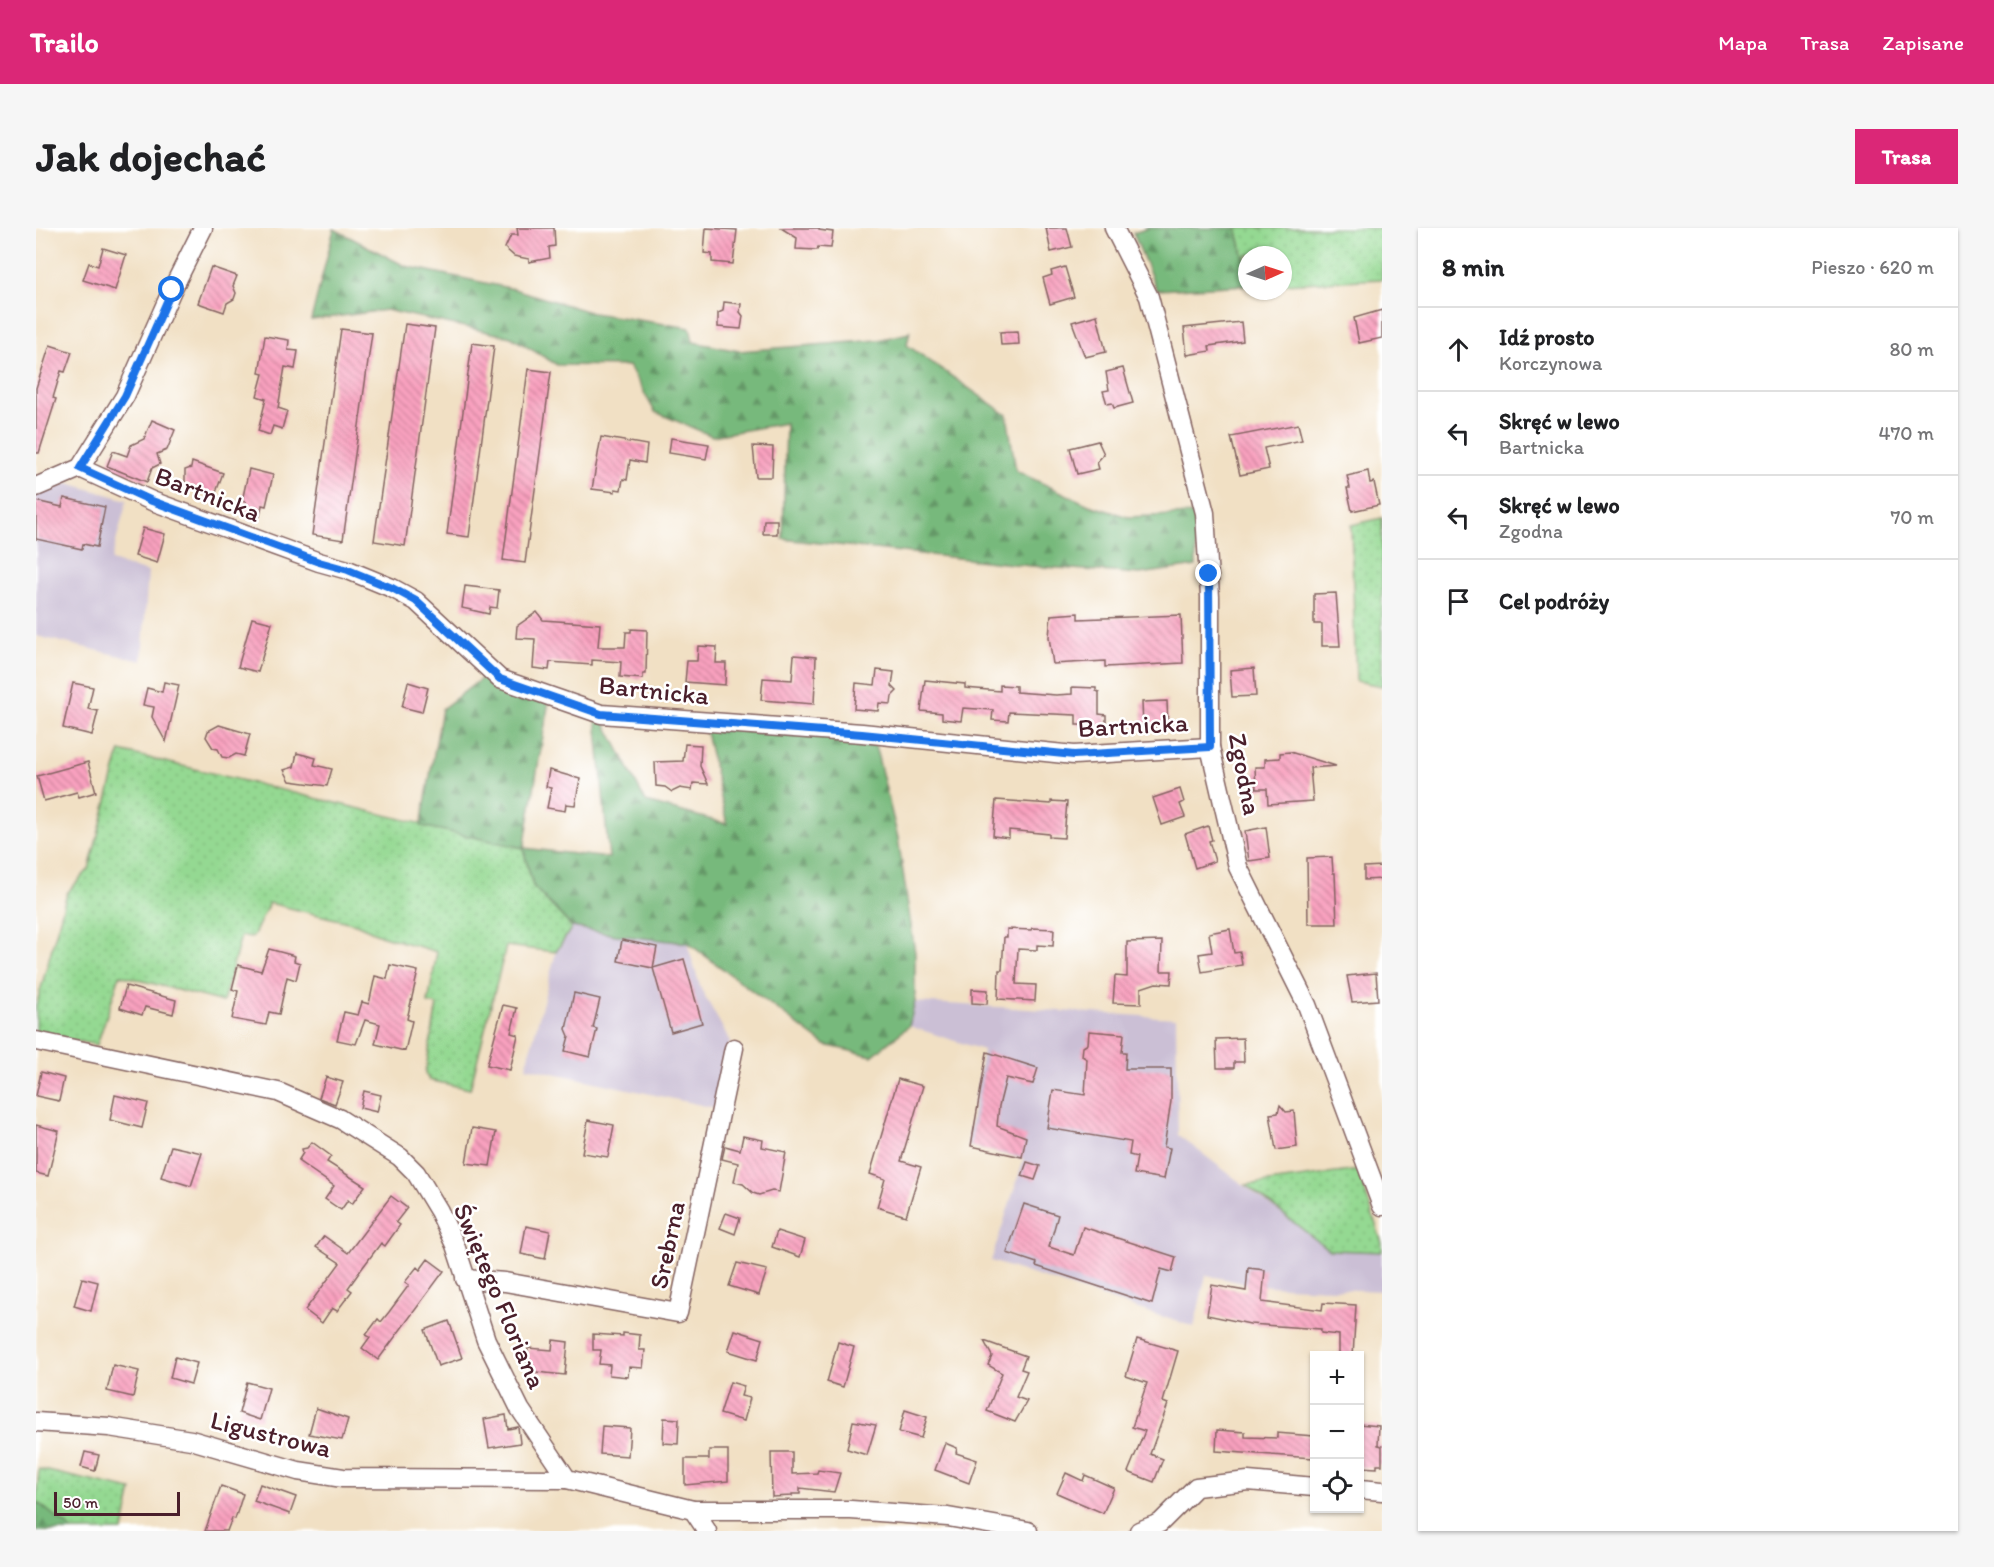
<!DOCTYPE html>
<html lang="pl">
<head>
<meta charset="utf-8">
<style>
	body { margin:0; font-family:Itim,sans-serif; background:#f6f6f6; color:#202124 }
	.controls { position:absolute; right:18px; bottom:18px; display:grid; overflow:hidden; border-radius:0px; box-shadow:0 2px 4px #0004 }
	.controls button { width:54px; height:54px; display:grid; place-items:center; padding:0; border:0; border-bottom:2px solid #e0e0e0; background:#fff; color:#202124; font:30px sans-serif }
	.compass { position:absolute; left:1202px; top:18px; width:54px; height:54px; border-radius:50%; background:#fff; box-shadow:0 2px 4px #0004; rotate:87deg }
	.scale { position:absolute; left:18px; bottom:15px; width:126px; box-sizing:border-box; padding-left:6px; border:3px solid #4a1f2b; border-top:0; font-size:16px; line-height:21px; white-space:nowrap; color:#4a1f2b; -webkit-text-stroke:4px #fff; paint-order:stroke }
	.stop { position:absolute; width:18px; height:18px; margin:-14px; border:4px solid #1a73e8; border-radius:50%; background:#fff }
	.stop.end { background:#1a73e8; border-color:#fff; box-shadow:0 2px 6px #0008 }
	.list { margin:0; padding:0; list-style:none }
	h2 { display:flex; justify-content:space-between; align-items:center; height:78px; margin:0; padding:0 24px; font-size:26px }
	h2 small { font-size:20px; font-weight:400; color:#757577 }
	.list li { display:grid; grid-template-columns:39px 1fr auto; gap:18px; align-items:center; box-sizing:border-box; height:84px; padding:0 24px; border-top:2px solid #e0e0e0 }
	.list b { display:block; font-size:22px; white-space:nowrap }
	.list p { margin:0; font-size:20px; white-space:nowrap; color:#757577 }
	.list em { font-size:20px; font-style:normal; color:#757577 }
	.icon { flex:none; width:33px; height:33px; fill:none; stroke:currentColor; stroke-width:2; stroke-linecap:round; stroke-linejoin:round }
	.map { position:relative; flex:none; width:1346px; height:1303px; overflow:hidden; border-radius:0px }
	header { display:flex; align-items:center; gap:36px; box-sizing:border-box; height:84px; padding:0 30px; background:#db2777; color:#fff }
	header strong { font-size:28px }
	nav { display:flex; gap:33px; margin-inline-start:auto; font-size:21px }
	.intro { display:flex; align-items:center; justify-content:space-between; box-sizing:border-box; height:144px; padding:0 36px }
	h1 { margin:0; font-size:42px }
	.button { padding:15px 27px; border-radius:0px; background:#db2777; color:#fff; font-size:21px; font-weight:700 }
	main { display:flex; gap:36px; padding:0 36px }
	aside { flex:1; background:#fff; border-radius:0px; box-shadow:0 2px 4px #0004 }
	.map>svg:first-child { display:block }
	.industrial { fill:#cbbfd5 }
	.grass { fill:url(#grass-dots); stroke:#6f7c5e; stroke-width:1.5 }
	.forest { fill:url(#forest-firs); stroke:#606c54; stroke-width:1.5 }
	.building { fill:url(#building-back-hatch) }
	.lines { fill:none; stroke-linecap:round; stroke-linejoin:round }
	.street-casing { stroke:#846361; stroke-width:21 }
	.street { stroke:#fff; stroke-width:18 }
	.route { stroke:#1a73e8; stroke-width:8 }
	.labels { text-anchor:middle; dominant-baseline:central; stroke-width:5; stroke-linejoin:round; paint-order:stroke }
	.street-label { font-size:26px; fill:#4a1f2b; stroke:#fff }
</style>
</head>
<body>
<header>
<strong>Trailo</strong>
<nav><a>Mapa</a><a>Trasa</a><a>Zapisane</a></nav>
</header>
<div class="intro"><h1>Jak dojechać</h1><a class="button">Trasa</a></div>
<main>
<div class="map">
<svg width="1346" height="1303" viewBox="0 0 1346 1303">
	<defs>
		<pattern id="grass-dots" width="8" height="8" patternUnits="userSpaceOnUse" patternTransform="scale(1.5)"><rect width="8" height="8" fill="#94d992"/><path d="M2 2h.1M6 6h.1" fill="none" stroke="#81ba7e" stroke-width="1.8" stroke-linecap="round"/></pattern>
		<pattern id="forest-firs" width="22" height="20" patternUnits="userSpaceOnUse" patternTransform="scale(1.5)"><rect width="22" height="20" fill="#77b97c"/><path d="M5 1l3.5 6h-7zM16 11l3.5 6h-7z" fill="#649666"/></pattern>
		<pattern id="building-back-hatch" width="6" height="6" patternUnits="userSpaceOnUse" patternTransform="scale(1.5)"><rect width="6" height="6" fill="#f9a1bf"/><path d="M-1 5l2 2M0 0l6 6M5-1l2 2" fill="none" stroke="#cc839b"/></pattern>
	</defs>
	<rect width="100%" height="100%" fill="#fff"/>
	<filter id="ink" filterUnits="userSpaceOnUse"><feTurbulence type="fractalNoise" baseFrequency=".0167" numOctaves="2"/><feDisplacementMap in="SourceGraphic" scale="12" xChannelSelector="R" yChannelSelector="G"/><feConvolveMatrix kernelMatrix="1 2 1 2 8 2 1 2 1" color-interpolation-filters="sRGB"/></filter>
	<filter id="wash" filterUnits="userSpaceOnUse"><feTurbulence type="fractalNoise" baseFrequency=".008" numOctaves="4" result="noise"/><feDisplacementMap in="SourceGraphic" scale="24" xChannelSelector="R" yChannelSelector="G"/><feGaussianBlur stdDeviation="1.35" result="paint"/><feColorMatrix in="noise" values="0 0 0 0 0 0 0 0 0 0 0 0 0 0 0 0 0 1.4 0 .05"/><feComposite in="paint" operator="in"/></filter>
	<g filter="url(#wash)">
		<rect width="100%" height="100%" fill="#f1e0c4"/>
		<!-- industrial -->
		<g class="industrial">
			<path d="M32,255L91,272L75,333L112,344L106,433L0,408V265Z"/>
			<path d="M536,699L580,707L651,715L665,761L694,813L679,880L490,839L520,724Z"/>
			<path d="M879,774L1140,790L1142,907L1293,1022L1346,1024V1063L1248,1059L1212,1056L1170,1047L1158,1099L955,1033L988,931L931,918L947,822L873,798Z"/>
		</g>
		<!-- grass -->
		<g class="grass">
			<path d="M1200,0H1346V51L1247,56V27H1211V42Z"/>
			<path d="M1346,290V458L1320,453L1315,297Z"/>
			<path d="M84,523L487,620L497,658L536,699L520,724L470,718L434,861L393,852L389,845L401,777L392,775L401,724L344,707L320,696L233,675L217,709L205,708L187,774L84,747L61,817L0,806V778L31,665L53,641Z"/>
			<path d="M1322,942L1346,1015V1024L1293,1022L1210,957Z"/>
			<path d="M3,1241L96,1262L87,1303H35L0,1273Z"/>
		</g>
		<!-- forest -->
		<g class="forest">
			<path d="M1113,0H1200L1211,42V57L1121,62L1097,5Z"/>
			<path d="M298,1L369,38L478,61L557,85L654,100L657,114L703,123L842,112L873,105L874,102L871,117L971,187L980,243L1053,277L1092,289L1159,286L1160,338L1104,346L995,338L747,311L750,195L676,208L619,184L593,138L521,137L475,109L350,82L275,92Z"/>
			<path d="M450,447L513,473L488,620L573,630L560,490L568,493L610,574L691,596L669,500L838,513L862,610L879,725V774L873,798L836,828L789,817L652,715L580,707L536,699L497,658L487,620L385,598L406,481Z"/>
			<path d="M0,1273L35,1301V1303H0Z"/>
		</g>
		<g id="blocks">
			<!-- building -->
			<g class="building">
				<path d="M481,0H518L519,18L513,19L514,30L493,34V31L478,28L469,20L475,7H482Z"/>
				<path d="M670,0L701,2L697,36L676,34V26L668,25Z"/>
				<path d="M745,0H783V2L797,4L795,20L782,19L781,22L760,21L761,10Z"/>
				<path d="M1010,0H1031L1036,19L1015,24Z"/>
				<path d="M67,20L90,27L79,62L47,52L53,35L62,38Z"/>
				<path d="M175,39L201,48L197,58L200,65L198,71L191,75L188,84L162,75Z"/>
				<path d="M1029,39L1038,69L1014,76L1007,50L1016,47L1015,43Z"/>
				<path d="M688,74L705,76L704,84L707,88L705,101L682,99V85L687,83Z"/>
				<path d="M1346,82V110L1323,115L1318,90Z"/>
				<path d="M1061,87L1070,124L1049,129L1036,94Z"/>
				<path d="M1205,94L1207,113L1173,118L1174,123L1151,127L1148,100Z"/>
				<path d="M369,96L399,100L369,318L338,313Z"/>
				<path d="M305,101L336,105L307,312L276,307Z"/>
				<path d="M982,103L983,116L965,117L964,104Z"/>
				<path d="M229,108L253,112L252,122L262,123L259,141L249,139L242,180L251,183L246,201L237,198L234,207L222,203L230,171L221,168L227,146L223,145Z"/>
				<path d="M436,115L458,118L433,309L411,306Z"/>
				<path d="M14,117L36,124L29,144L25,143L17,170L20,171L3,225H0V160Z"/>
				<path d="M1087,140L1097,175L1078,180L1076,175L1071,176L1067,163L1073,162L1070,144Z"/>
				<path d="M492,141L515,144L489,335L467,332Z"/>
				<path d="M116,192L139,202L131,222L121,226L124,236L116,240L111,254L71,238L77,223L91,228L95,217L108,211Z"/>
				<path d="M1262,196L1266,212L1228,220L1233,241L1204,247L1195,209Z"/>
				<path d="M565,209L611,217L609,235L594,232L591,252L587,251L585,262L579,261V264L556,261Z"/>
				<path d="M635,210L673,216L670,231L633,225Z"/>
				<path d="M1062,213L1068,226L1061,234L1063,241L1041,246L1034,220Z"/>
				<path d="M717,218L737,219L736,249H720Z"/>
				<path d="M156,234L187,245L179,267L149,256V242L155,240Z"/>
				<path d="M213,241L237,247L230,278L226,277L224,288L207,284L210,274L206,273Z"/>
				<path d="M1332,243L1334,255L1338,254L1343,277L1316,283L1311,260H1314L1311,248Z"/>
				<path d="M28,270L69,279L61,319L47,316L46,321L0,311V273L26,279Z"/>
				<path d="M728,292H741V306H727Z"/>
				<path d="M107,300L129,306L121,335L99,328Z"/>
				<path d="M429,358L463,362L461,380L454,379L453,386L426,380Z"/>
				<path d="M1300,365L1304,418H1286V396H1278V366Z"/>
				<path d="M501,384L507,392L564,396L562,419H589L590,404H595V401L611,402L610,446H607V451L584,449L585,434L556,432V437L514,434L513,442L497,440L499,411L480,410L481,398Z"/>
				<path d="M1042,385V391L1145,387L1147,435L1069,439V433L1017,436L1013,409L1015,387Z"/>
				<path d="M216,390L236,395L222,444L202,439Z"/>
				<path d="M662,418L681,419L680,435H690L689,457L649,454L651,433H661Z"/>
				<path d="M758,427L780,429L778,476L725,472L727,450L756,452Z"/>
				<path d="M1218,440L1220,468L1196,469L1194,442Z"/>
				<path d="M841,442L858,444L856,458L861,463L856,468L855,476L843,475L842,483L818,481L820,455L839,457Z"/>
				<path d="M889,452L929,456V460L964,463V457L980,458V464L1020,467L1036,466V459L1060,460V463L1063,464V486L1070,487V505H1055L1056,497H1040V487L973,484L972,493L956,492L957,482L927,480L925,493L906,491V485L885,483Z"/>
				<path d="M128,454L143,457L130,514L116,489L118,479L107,477L111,460L126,464Z"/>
				<path d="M372,454L392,460L386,484L366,479Z"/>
				<path d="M37,455L57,459L52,481L62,483L56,507L27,500Z"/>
				<path d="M1131,473L1132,498L1107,499L1106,474Z"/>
				<path d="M183,497L214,506L208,528L200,526L193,530L186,529L182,521L177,520L170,509L172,503Z"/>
				<path d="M649,516L665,517L664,538L672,556L657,555L656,562L644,560L636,564L629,559L620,558L619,534L647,533Z"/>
				<path d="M1254,524L1300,538L1274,540L1277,573L1232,576L1231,561H1220L1219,539H1229V531L1244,530V525Z"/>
				<path d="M261,525L280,530L278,537L296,541L291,558L254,553L248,542L258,539Z"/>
				<path d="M52,534L60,564L43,569L41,564L8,573L1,548Z"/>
				<path d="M513,542L544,551L539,577L530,576L529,583L511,580L515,560L510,559Z"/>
				<path d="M1144,561L1148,574L1144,576L1149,589L1126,597L1117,570Z"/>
				<path d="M960,572L1015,576V573L1031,574L1028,610L1013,609V606L973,602V610L957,608Z"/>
				<path d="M1172,598L1176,612L1173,613L1179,633L1159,640L1149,606Z"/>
				<path d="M1230,599L1234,630L1213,633L1209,603Z"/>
				<path d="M1296,629L1297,645H1299L1301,696H1272L1271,630Z"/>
				<path d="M1346,638V651L1328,652V639Z"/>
				<path d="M996,700L1018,701L1017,718L1001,717V722L982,721L980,756L1000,757L999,773L962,771L963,742H966L968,709H971V701L995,702Z"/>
				<path d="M1194,701L1198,725L1204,724L1206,737L1166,744L1163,726L1176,724L1173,705Z"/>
				<path d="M586,712L621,719L617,740L582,733Z"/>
				<path d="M1126,713L1125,743H1136L1135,756L1120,755L1105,760V776L1077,775L1079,748L1091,749V714Z"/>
				<path d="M233,721L259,728L258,733L264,735L260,752L251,749L243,786L233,784L230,797L196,791L202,763L196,761L202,737L225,743Z"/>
				<path d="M648,731L666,795L635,804L617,740Z"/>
				<path d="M354,737L382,743L371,791L376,793L369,823L339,816L344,796L329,792L320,816L301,812L308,784L322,787L326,774L333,776L339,748L351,751Z"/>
				<path d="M1340,745L1342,772L1316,774L1311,748Z"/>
				<path d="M90,758L140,772L137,786L109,779L106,787L84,780Z"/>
				<path d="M936,761L952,762L951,776L936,775Z"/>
				<path d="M538,765L564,771L557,800L561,801L554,829L529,823L533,808L530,801Z"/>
				<path d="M467,777L481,780L475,805L482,807L474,842L451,837Z"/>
				<path d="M1053,803L1088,806L1086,824H1090L1089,841H1135V873L1128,919L1134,920L1128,951L1098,946L1101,929L1093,927L1095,914L1011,900L1017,862L1049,867L1051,831L1046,828L1047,819L1052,816Z"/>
				<path d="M1207,810L1208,834H1198V840H1181L1180,811Z"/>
				<path d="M951,824L1002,840L997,856L970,850L963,878L961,898L990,909L986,929L935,918Z"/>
				<path d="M5,844L28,850L23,873L0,868Z"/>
				<path d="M290,849L307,854L299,876L283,870Z"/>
				<path d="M862,851L887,858L865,933L885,939L870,988L841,979L849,951L834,946Z"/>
				<path d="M328,863L345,867L341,884L324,880Z"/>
				<path d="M79,867L112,875L106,900L74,892Z"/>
				<path d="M1244,877L1250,884L1258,883L1261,919L1240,922L1234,886L1242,885Z"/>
				<path d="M552,892L578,897L572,929L546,925Z"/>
				<path d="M0,897L23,903L12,948L0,945Z"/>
				<path d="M436,900L460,904L454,938L430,935Z"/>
				<path d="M707,908L727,912L726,919L750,924L743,964L736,963L723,967L717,965L707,956L698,954L702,935L686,931L689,918L704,922Z"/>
				<path d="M276,914L295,928L291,934L329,958L316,976L312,972L305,982L289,971L298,958L262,933L267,925L266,921L271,920Z"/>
				<path d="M135,918L166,925L155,958L125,949Z"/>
				<path d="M991,934L1004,938L999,952L986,948Z"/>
				<path d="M355,968L371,980L360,994L364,997L349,1018L345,1015L327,1039L312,1060L316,1063L301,1083L296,1080L286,1095L269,1082L304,1035L280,1019L288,1008L312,1025Z"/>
				<path d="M988,976L1022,987L1013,1019L1038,1027L1047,999L1140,1029L1136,1044L1125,1041L1116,1076L1000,1038L1001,1035L971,1025Z"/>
				<path d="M690,985L704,990L699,1006L684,1000Z"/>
				<path d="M490,998L514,1003L509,1031L485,1026Z"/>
				<path d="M741,1003L769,1012L764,1029L736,1019Z"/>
				<path d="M392,1031L408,1043L342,1132L326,1120L334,1109L330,1107L342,1091L345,1094L353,1084L373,1057L369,1054L381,1039L384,1042Z"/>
				<path d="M701,1035L731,1042L723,1067L693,1058Z"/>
				<path d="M1212,1040L1229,1042L1226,1074L1286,1082L1287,1075L1320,1077L1317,1128H1303V1107L1285,1105V1101L1214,1096L1171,1087L1176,1057L1210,1063Z"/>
				<path d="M46,1050L62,1054L55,1083L38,1078Z"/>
				<path d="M413,1093L426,1130L402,1138L389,1102Z"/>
				<path d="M699,1102L727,1111L721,1132L692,1123Z"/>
				<path d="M587,1105L604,1107L603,1122H609L607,1140L593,1139L592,1149L573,1147L574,1137L563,1136L565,1122H557V1106L587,1108Z"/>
				<path d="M1101,1111L1142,1123L1127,1174L1132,1176L1114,1226L1127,1231L1118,1254L1092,1244L1109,1203L1096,1199L1111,1155L1090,1148Z"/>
				<path d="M517,1112L532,1114L529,1147L490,1143L492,1120L516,1122Z"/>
				<path d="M948,1113L990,1128L985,1141L991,1143L980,1169L991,1173L979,1194L951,1183L966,1145L952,1137L956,1128Z"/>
				<path d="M802,1114L818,1119L807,1159L791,1154Z"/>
				<path d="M139,1129L161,1135L155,1156L134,1150Z"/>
				<path d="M77,1137L103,1143L97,1169L71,1163Z"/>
				<path d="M211,1154L233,1160L224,1192L203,1185Z"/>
				<path d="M694,1154L708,1158L705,1168L714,1170L708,1193L684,1186Z"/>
				<path d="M280,1180L312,1191L306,1212L273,1206Z"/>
				<path d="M869,1182L891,1189L885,1210L863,1204Z"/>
				<path d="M470,1187L472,1201L482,1199L484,1215L453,1220L448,1191Z"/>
				<path d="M628,1190L643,1191L642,1216L627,1215Z"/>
				<path d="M817,1193L840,1197L831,1227L811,1221Z"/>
				<path d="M1323,1196L1343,1198L1342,1217L1346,1218V1237H1341V1240L1323,1239Z"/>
				<path d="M566,1198L594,1200L592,1228L564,1226Z"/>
				<path d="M1181,1202L1209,1204V1209L1241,1210V1205L1278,1208L1277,1230L1180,1223Z"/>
				<path d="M909,1215L921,1220L920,1225L941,1232L933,1255L899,1242Z"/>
				<path d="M673,1222H692V1253L649,1257V1231H673Z"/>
				<path d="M49,1224L63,1227L59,1243L45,1239Z"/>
				<path d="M735,1224H756V1246L781,1245L782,1242L804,1245L798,1264L764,1260V1266H756V1268L736,1269Z"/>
				<path d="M1030,1245L1047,1253L1049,1247L1078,1260L1067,1285L1021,1265Z"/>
				<path d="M224,1256L260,1269L254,1286L218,1273Z"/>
				<path d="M185,1258L207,1266L199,1291L196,1290L191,1303H169Z"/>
			</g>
		</g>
	</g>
	<g filter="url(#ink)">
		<use href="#blocks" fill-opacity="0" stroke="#846361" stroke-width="1.5"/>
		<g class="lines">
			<defs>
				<g id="street">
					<path d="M1078,0L1113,69L1169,285L1174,369V519L1202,639L1271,777L1346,978"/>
					<path d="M44,240L116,273L283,334L312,342L356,360L380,373L464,451L565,486L826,505L1038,527L1174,519"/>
					<path d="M0,259L44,240L89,168L136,62L167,0"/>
					<path d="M0,813L242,864L304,891L364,929L380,945L403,983L419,1017L450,1112L484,1181L531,1251L657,1282H815L912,1289L992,1303"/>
					<path d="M429,1051L469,1054L642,1085L698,820"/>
					<path d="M0,1194L73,1199L155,1212L262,1243L307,1250L531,1251"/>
					<path d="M1324,1261L1346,1263"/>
					<path d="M657,1282L671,1303"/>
					<path d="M1103,1303L1124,1295L1160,1259L1212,1253L1278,1259"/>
				</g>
			</defs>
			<!-- street casing -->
			<use href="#street" class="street-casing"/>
			<!-- street -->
			<use href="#street" class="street"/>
		</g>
	</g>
	<g class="lines" filter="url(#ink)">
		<!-- route -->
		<path class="route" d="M136,62L89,168L44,240L116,273L283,334L312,342L356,360L380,373L464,451L565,486L826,506L1038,527L1174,519L1173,346"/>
	</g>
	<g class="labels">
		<!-- street labels -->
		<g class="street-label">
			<text transform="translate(172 266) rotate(21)">Bartnicka</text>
			<text transform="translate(618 462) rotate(6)">Bartnicka</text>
			<text transform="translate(1097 497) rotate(-3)">Bartnicka</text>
			<text transform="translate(1209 546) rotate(79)">Zgodna</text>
			<text transform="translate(631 1017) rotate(-78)">Srebrna</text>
			<text transform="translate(464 1068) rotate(67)">Świętego Floriana</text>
			<text transform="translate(235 1206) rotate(14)">Ligustrowa</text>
		</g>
	</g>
</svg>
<div class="controls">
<button>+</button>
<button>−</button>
<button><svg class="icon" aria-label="locate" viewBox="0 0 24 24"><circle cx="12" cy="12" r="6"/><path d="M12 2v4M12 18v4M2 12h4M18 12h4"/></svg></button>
</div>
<svg class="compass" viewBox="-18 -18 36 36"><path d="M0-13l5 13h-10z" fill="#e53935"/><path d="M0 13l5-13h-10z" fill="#757577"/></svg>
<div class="scale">50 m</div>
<div class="stop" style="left:136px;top:62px"></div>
<div class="stop end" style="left:1173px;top:346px"></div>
</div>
<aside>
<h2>8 min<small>Pieszo · 620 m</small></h2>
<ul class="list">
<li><svg class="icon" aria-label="ahead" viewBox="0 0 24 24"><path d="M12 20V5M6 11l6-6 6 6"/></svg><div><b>Idź prosto</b><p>Korczynowa</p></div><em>80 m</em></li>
<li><svg class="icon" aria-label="left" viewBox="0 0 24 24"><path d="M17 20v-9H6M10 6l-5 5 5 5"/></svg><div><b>Skręć w lewo</b><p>Bartnicka</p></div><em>470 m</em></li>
<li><svg class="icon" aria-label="left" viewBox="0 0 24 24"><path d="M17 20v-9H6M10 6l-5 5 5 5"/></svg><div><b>Skręć w lewo</b><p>Zgodna</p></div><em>70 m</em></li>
<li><svg class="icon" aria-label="arrive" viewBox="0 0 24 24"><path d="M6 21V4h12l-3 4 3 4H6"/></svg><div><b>Cel podróży</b></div></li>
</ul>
</aside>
</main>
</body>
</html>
